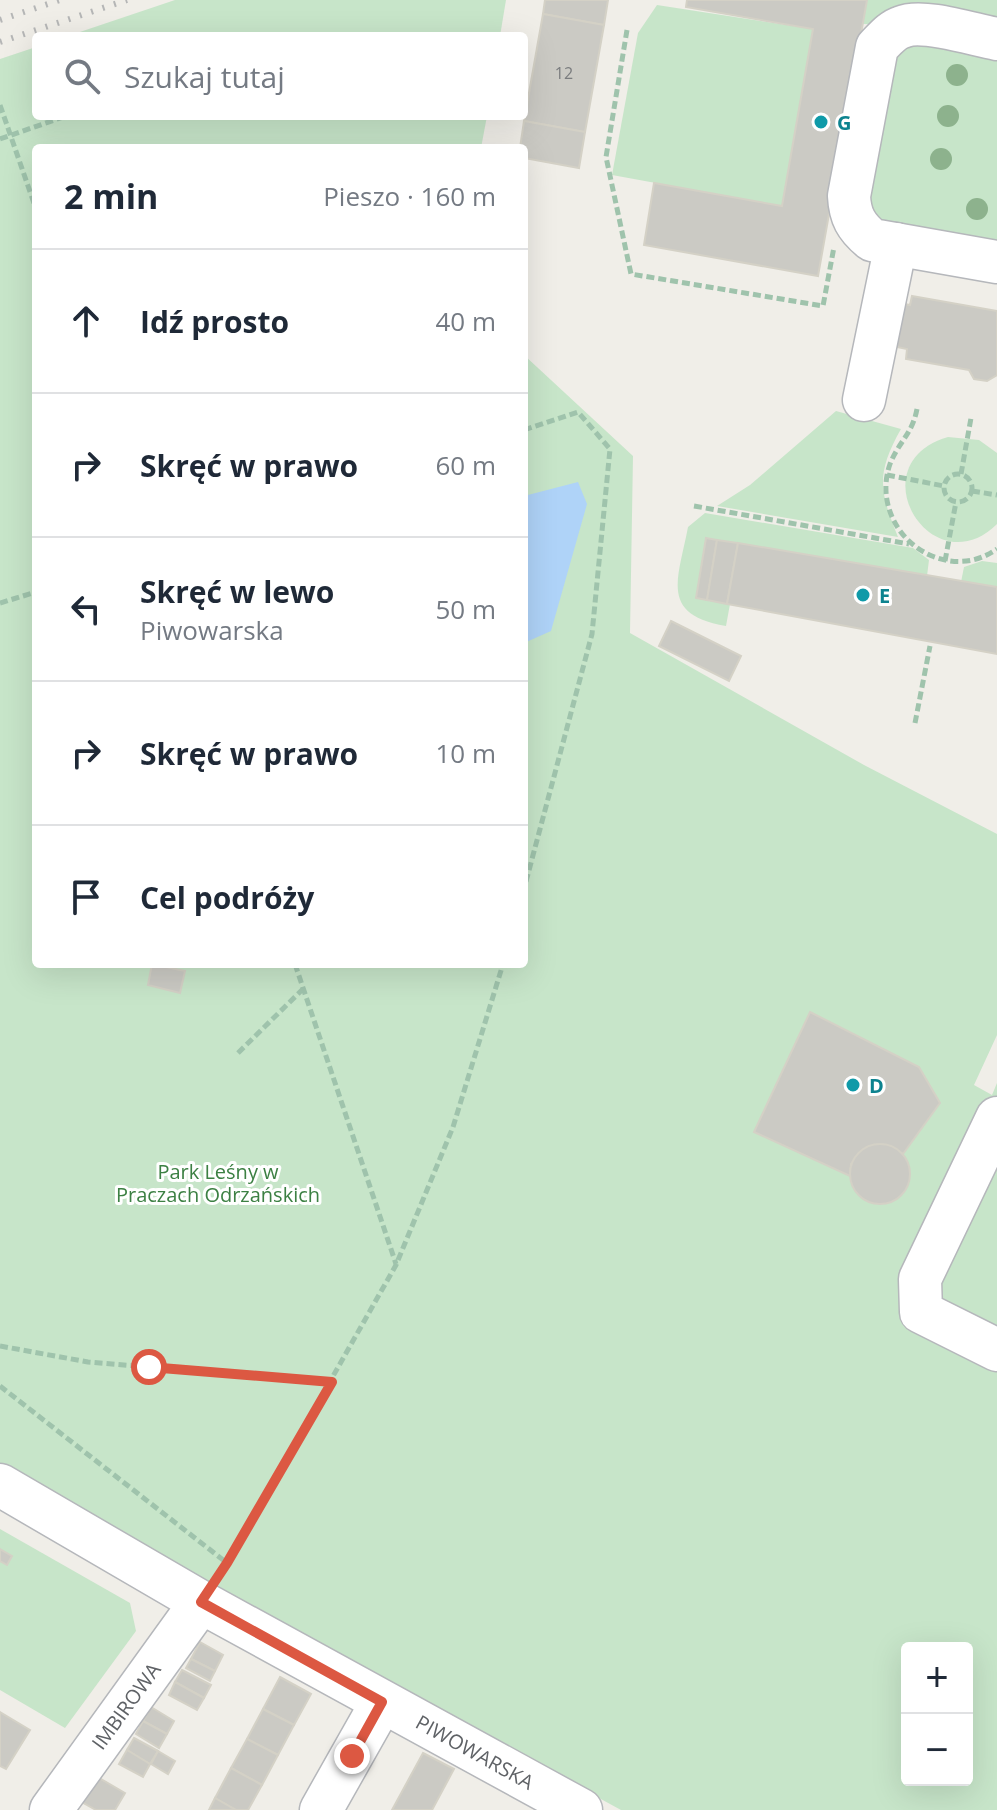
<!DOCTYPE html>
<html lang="pl">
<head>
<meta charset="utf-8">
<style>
	body { margin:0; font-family:"Open Sans",sans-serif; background:#f2f2f3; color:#1f2937 }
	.controls { position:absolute; right:24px; bottom:24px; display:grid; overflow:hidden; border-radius:8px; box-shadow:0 8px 32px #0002 }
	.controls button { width:72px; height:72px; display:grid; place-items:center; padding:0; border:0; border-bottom:2px solid #e0e1e3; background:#fff; color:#1f2937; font:40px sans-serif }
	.stop { position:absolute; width:24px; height:24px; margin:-18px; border:6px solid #dc5842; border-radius:50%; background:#fff }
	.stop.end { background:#dc5842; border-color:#fff; box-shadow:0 2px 8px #0008 }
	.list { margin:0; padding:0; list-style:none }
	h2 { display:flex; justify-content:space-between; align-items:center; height:104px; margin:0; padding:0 32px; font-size:34px }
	h2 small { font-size:26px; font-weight:400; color:#747a83 }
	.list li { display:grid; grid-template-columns:52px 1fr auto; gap:24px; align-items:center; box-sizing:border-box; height:144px; padding:0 32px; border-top:2px solid #e0e1e3 }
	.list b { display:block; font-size:30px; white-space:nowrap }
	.list p { margin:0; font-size:26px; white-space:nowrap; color:#747a83 }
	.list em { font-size:26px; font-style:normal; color:#747a83 }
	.icon { flex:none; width:44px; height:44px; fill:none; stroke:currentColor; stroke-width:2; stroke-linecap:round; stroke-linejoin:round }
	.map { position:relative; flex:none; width:997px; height:1810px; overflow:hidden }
	.search { position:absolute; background:#fff; box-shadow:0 8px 32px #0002; left:32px; top:32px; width:496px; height:88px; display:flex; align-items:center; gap:20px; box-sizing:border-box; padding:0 28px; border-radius:8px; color:#747a83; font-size:30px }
	.panel { position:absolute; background:#fff; box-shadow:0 8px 32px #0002; left:32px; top:144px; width:496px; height:824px; border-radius:8px }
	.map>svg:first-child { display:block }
	.green { fill:#c7e5c9; fill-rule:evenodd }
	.water { fill:#afd3f8 }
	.building { fill:#cbcac4; stroke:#d4d1c6; stroke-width:2 }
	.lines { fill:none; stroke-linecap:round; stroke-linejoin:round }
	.minor-casing { stroke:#b5b7bb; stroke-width:45 }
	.path { stroke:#9fc3ac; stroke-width:5; stroke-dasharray:8 4; stroke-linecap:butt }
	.minor { stroke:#fff; stroke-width:42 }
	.rail { stroke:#b5b6b6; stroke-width:6; stroke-dasharray:2 10; stroke-linecap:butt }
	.tree { fill:#8db28d }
	.route { stroke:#dc5842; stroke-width:10 }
	.culture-dot { fill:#0f9aa8; stroke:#fff; stroke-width:3 }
	.labels { text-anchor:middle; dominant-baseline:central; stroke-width:6; stroke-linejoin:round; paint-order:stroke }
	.number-label { font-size:16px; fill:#7a7c7e }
	.culture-label { font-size:20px; font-weight:bold; fill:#0d838f; stroke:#fff; text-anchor:start }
	.park-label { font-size:20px; fill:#3c8043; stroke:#fff }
	.street-label { font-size:20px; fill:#5f6266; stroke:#fff }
</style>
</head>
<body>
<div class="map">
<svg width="997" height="1810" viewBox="0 0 997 1810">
	<rect width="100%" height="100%" fill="#f0eee8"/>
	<!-- green -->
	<g class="green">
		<path d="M175,0H506L500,36H68Z"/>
		<path d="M867,0H997V28L863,24Z"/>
		<path d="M657,5L813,29L782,206L612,175L638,33Z"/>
		<path d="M892,43L997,50V250L864,223Z"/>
		<path d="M36,47V116H487L481,148H36V964H524V355L633,456L630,633L864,765L997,834V1035L974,1085L992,1095L997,1083V1810H621L0,1471V59ZM907,1648H967V1780H907Z"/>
		<path d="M836,411L901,429C875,475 880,492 898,537L717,506L750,485Z"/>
		<path d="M948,437L979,440L997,453V524C932,588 856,464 948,437Z"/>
		<path d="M705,513L913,548L929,560L927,576L706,538L696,597L730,604L726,626C659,614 678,580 688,527Z"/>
		<path d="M982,561L997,563V587L961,582L964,567Z"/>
		<path d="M0,1529L130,1603L136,1631L65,1728L0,1690Z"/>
	</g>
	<!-- water -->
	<path class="water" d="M578,482L587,504L551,631L524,643V496Z"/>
	<!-- building -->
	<g class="building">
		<path d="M545,0H608L604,25L543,14Z"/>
		<path d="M687,0H867L818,276L644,245L654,183L782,206L813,29L686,7Z"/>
		<path d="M543,14L604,25L585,132L524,121Z"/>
		<path d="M524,121L585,132L579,168L524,158V148H520Z"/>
		<path d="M912,296L997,311V375L987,381L974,379L969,370L906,359L907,349L892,346L899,303L910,305Z"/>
		<path d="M706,538L717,540L707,600L696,598Z"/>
		<path d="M717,540L738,543L727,604L707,600Z"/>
		<path d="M738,543L997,587V654L727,604Z"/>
		<path d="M671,621L741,656L729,681L659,646Z"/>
		<path d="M152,964L185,971L180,993L148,985Z"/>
		<path d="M810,1012L919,1067L940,1103L903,1154L890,1146L867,1147L851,1164L850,1176L754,1132Z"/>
		<circle cx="880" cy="1174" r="30"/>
		<path d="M0,1549L12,1556L7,1565L0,1561Z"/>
		<path d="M200,1642L223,1655L215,1671L191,1659Z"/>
		<path d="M191,1659L215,1671L210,1681L186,1668Z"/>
		<path d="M182,1670L211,1685L204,1698L175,1682Z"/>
		<path d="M280,1677L311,1694L294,1725L263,1709Z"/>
		<path d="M175,1682L204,1698L197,1710L169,1695Z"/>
		<path d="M151,1707L174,1721L167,1734L143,1721Z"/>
		<path d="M263,1709L294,1725L278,1755L247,1739Z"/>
		<path d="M0,1712L30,1730L6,1769L0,1766Z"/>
		<path d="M143,1721L167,1734L159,1748L136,1734Z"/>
		<path d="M134,1738L158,1751L150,1764L127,1750Z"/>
		<path d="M247,1739L278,1755L262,1785L231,1768Z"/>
		<path d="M127,1750L150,1764L143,1777L119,1764Z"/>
		<path d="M158,1751L175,1761L168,1774L151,1764Z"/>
		<path d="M423,1753L454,1769L432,1810H392Z"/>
		<path d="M231,1768L262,1785L248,1810H236L215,1798Z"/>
		<path d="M94,1775L125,1793L115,1810H96L80,1801Z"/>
		<path d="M215,1798L236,1810H209Z"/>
	</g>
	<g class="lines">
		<defs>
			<g id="minor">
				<path d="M997,39C974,35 923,18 902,27C892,30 885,39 877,47L849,196C850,216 856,227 872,240L997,262"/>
				<path d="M864,400L896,244"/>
				<path d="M997,1118L920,1279L921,1312L997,1350"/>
				<path d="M0,1485L201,1602L581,1810"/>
				<path d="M51,1810L201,1602"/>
				<path d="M321,1810L382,1702"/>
			</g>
		</defs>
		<!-- minor casing -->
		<use href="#minor" class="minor-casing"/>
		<!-- path -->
		<g class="path">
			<path d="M627,30L606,157L631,274L823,306L834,247"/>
			<path d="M0,105L36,209"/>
			<path d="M0,139L66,116"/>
			<path d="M917,409C912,435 899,441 890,464C877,501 896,541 932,556C954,565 977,563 997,549"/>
			<path d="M524,430L578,412L610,449L592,634L524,889"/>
			<circle cx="958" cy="488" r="14"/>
			<path d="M961,474L971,418"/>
			<path d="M887,475L944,486"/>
			<path d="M972,491L997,495"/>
			<path d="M694,506L909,544"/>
			<path d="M945,561L956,502"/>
			<path d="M0,603L36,592"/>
			<path d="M915,723L930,646"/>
			<path d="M295,964L396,1264"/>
			<path d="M238,1053L303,989"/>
			<path d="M0,1346L88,1362L332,1382"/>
			<path d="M0,1386L227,1563L220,1575"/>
			<path d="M227,1563L396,1265L453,1127L503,964"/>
		</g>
		<!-- minor -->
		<use href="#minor" class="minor"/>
		<!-- rail -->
		<g class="rail">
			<path d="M0,20L60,0"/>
			<path d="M0,42L127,0"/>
		</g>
	</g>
	<!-- trees -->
	<g class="tree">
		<circle cx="957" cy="75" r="11"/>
		<circle cx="948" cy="116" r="11"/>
		<circle cx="941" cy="159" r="11"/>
		<circle cx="977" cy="209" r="11"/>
	</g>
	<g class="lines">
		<!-- route -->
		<path class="route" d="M149,1367L332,1382L227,1563L201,1602L382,1702L352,1756"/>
	</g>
	<!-- markers -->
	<g class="culture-dot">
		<circle cx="821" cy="122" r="8"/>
		<circle cx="863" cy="595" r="8"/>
		<circle cx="853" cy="1085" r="8"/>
	</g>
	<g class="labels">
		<!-- number labels -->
		<g class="number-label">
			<text x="564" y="73">12</text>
		</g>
		<!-- culture labels -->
		<g class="culture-label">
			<text x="837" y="122">G</text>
			<text x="879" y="595">E</text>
			<text x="869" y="1085">D</text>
		</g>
		<!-- park labels -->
		<g class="park-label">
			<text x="218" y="1171">Park Leśny w<tspan x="218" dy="23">Praczach Odrzańskich</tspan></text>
		</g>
		<!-- street labels -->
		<g class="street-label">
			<text transform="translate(126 1706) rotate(-54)">IMBIROWA</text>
			<text transform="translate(475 1752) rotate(29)">PIWOWARSKA</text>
		</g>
	</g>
</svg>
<div class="controls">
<button>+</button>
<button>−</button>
</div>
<div class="stop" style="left:149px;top:1367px"></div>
<div class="stop end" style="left:352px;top:1756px"></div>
<div class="search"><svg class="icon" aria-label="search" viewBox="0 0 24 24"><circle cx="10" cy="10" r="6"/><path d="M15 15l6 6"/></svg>Szukaj tutaj</div>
<section class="panel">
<h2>2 min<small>Pieszo · 160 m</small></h2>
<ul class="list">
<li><svg class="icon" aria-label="ahead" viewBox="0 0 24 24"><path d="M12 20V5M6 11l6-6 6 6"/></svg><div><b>Idź prosto</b></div><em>40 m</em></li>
<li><svg class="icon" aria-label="right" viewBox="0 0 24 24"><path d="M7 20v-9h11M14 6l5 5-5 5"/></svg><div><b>Skręć w prawo</b></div><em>60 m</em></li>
<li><svg class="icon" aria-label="left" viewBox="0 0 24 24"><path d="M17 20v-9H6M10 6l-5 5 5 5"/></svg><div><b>Skręć w lewo</b><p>Piwowarska</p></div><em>50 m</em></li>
<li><svg class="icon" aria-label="right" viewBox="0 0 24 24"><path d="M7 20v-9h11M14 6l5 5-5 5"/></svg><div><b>Skręć w prawo</b></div><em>10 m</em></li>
<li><svg class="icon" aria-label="arrive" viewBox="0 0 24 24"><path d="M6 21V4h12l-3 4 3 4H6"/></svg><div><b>Cel podróży</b></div></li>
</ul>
</section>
</div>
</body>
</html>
